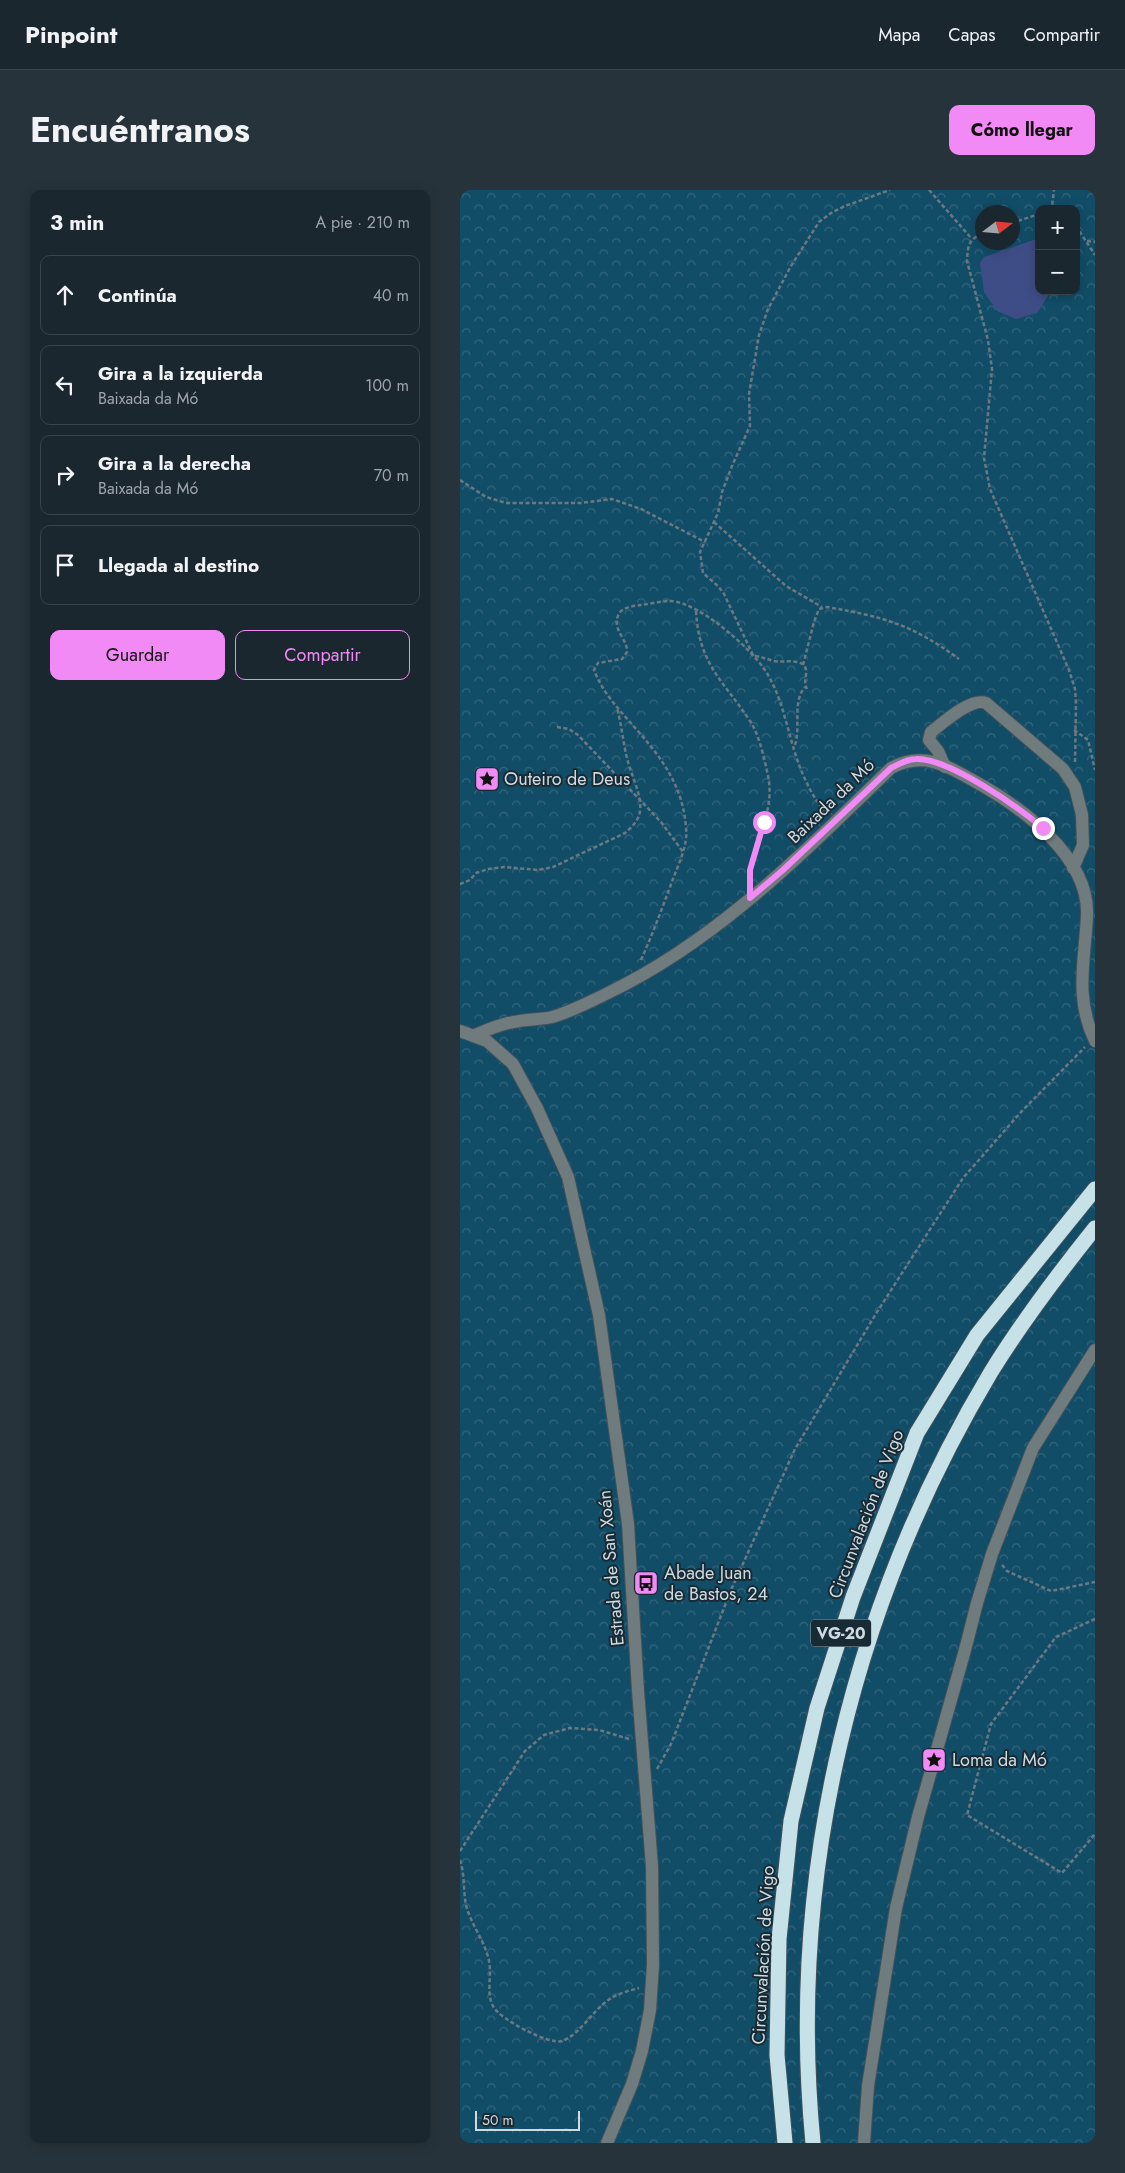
<!DOCTYPE html>
<html lang="es">
<head>
<meta charset="utf-8">
<style>
	body { margin:0; font-family:Jost,sans-serif; background:#27333a; color:#f1f3f6 }
	.controls { position:absolute; right:15px; top:15px; display:grid; overflow:hidden; border-radius:10px; box-shadow:0 2px 12px #0003 }
	.controls button { width:45px; height:45px; display:grid; place-items:center; padding:0; border:0; border-bottom:1px solid #38444a; background:#1a272e; color:#f1f3f6; font:25px sans-serif }
	.compass { position:absolute; left:515px; top:15px; width:45px; height:45px; border-radius:50%; background:#1a272e; box-shadow:0 2px 12px #0003; rotate:74deg }
	.scale { position:absolute; left:15px; bottom:12px; width:105px; box-sizing:border-box; padding-left:5px; border:2px solid #cfdae0; border-top:0; font-size:14px; line-height:18px; white-space:nowrap; color:#cfdae0; -webkit-text-stroke:4px #182a34; paint-order:stroke }
	.stop { position:absolute; width:15px; height:15px; margin:-11px; border:4px solid #f18af4; border-radius:50%; background:#fff }
	.stop.end { background:#f18af4; border-color:#fff; box-shadow:0 1px 5px #0008 }
	.list { margin:0; padding:0; list-style:none }
	h2 { display:flex; justify-content:space-between; align-items:center; height:65px; margin:0; padding:0 20px; font-size:21px }
	h2 small { font-size:16px; font-weight:400; color:#9fa5aa }
	.list li { display:grid; grid-template-columns:32px 1fr auto; gap:15px; align-items:center; box-sizing:border-box; height:80px; margin:0 10px 10px; padding:0 10px; border:1px solid #38444a; border-radius:10px }
	.list b { display:block; font-size:19px; white-space:nowrap }
	.list p { margin:0; font-size:16px; white-space:nowrap; color:#9fa5aa }
	.list em { font-size:16px; font-style:normal; color:#9fa5aa }
	.actions { display:flex; gap:10px; padding:15px 20px }
	.actions a { flex:1; padding:11px 0; border:1px solid #f18af4; border-radius:10px; text-align:center; font-size:18px; color:#f18af4 }
	.actions .main { background:#f18af4; color:#111 }
	.icon { flex:none; width:28px; height:28px; fill:none; stroke:currentColor; stroke-width:2; stroke-linecap:round; stroke-linejoin:round }
	.map { position:relative; flex:none; width:635px; height:1953px; overflow:hidden; border-radius:10px }
	header { display:flex; align-items:center; gap:30px; box-sizing:border-box; height:70px; padding:0 25px; background:#1a272e; border-bottom:1px solid #38444a }
	header strong { font-size:24px }
	nav { display:flex; gap:28px; margin-inline-start:auto; font-size:18px }
	.intro { display:flex; align-items:center; justify-content:space-between; box-sizing:border-box; height:120px; padding:0 30px }
	h1 { margin:0; font-size:35px }
	.button { padding:12px 22px; border-radius:10px; background:#f18af4; color:#111; font-size:18px; font-weight:700 }
	main { display:flex; gap:30px; padding:0 30px }
	aside { flex:1; background:#1a272e; border-radius:10px; box-shadow:0 2px 12px #0003 }
	.map>svg:first-child { display:block }
	.forest { fill:url(#forest-crowns); fill-rule:evenodd }
	.water { fill:#3e4d86 }
	.lines { fill:none; stroke-linecap:round; stroke-linejoin:round }
	.minor-casing { stroke:#41525b; stroke-width:14 }
	.highway-casing { stroke:#41525b; stroke-width:17 }
	.path { stroke:#6b7a82; stroke-width:2.5; stroke-dasharray:4 2.5; stroke-linecap:butt }
	.minor { stroke:#707b7e; stroke-width:12 }
	.highway { stroke:#c6e1e8; stroke-width:15 }
	.route { stroke:#f18af4; stroke-width:6 }
	.labels { text-anchor:middle; dominant-baseline:central; stroke-width:4; stroke-linejoin:round; paint-order:stroke }
	.shield { fill:#182a34; stroke:#98a5ac; stroke-width:1 }
	.shield-label { font-size:16px; font-weight:bold; fill:#cfdae0 }
	.poi-label { font-size:18px; fill:#cfdae0; stroke:#182a34; text-anchor:start }
	.street-label { font-size:18px; fill:#cfdae0; stroke:#182a34 }
</style>
</head>
<body>
<header>
<strong>Pinpoint</strong>
<nav><a>Mapa</a><a>Capas</a><a>Compartir</a></nav>
</header>
<div class="intro"><h1>Encuéntranos</h1><a class="button">Cómo llegar</a></div>
<main>
<aside>
<h2>3 min<small>A pie · 210 m</small></h2>
<ul class="list">
<li><svg class="icon" aria-label="ahead" viewBox="0 0 24 24"><path d="M12 20V5M6 11l6-6 6 6"/></svg><div><b>Continúa</b></div><em>40 m</em></li>
<li><svg class="icon" aria-label="left" viewBox="0 0 24 24"><path d="M17 20v-9H6M10 6l-5 5 5 5"/></svg><div><b>Gira a la izquierda</b><p>Baixada da Mó</p></div><em>100 m</em></li>
<li><svg class="icon" aria-label="right" viewBox="0 0 24 24"><path d="M7 20v-9h11M14 6l5 5-5 5"/></svg><div><b>Gira a la derecha</b><p>Baixada da Mó</p></div><em>70 m</em></li>
<li><svg class="icon" aria-label="arrive" viewBox="0 0 24 24"><path d="M6 21V4h12l-3 4 3 4H6"/></svg><div><b>Llegada al destino</b></div></li>
</ul>
<div class="actions"><a class="main">Guardar</a><a>Compartir</a></div>
</aside>
<div class="map">
<svg width="635" height="1953" viewBox="0 0 635 1953">
	<defs>
		<pattern id="forest-crowns" width="20" height="18" patternUnits="userSpaceOnUse" patternTransform="scale(1.25)"><rect width="20" height="18" fill="#124d68"/><path d="M2 6a3 3 0 1 1 6 0M12 15a3 3 0 1 1 6 0" fill="none" stroke="#33667d"/></pattern>
	</defs>
	<rect width="100%" height="100%" fill="#22343e"/>
	<!-- forest -->
	<path class="forest" d="M0,0H635V1953H0ZM579,19H616V101H579ZM522,22H552V52H522Z"/>
	<!-- water -->
	<path class="water" d="M579,48V101H591L577,123L556,129L537,121L524,102L520,73L524,67Z"/>
	<g class="lines">
		<defs>
			<g id="minor">
				<path d="M485,577L478,561L469,550L471,542C483,533 511,507 526,513L603,579L615,597L622,625L623,655L613,678"/>
				<path d="M0,841L27,851L53,874L77,918L108,987L139,1125L168,1334L178,1501L192,1676L193,1775L190,1820L182,1861L172,1894L147,1953"/>
				<path d="M15,845C27,840 40,834 54,832C66,829 79,830 92,827C110,822 130,812 148,803C257,751 345,661 431,578C464,561 486,575 516,592C561,617 629,666 627,725C625,770 614,807 635,851"/>
				<path d="M404,1953L408,1896L436,1718L458,1627L505,1460L517,1413L532,1364L573,1258L635,1160"/>
			</g>
			<g id="highway">
				<path d="M325,1953L317,1865L319,1749L331,1631L357,1518L393,1407L457,1243L517,1145L635,999"/>
				<path d="M353,1953C327,1684 392,1414 531,1182C562,1132 598,1084 635,1038"/>
			</g>
		</defs>
		<!-- minor casing -->
		<use href="#minor" class="minor-casing"/>
		<!-- highway casing -->
		<use href="#highway" class="highway-casing"/>
		<!-- path -->
		<g class="path">
			<path d="M469,0L512,49"/>
			<path d="M588,19L592,16L594,0"/>
			<path d="M552,33L579,24"/>
			<path d="M616,36L635,65"/>
			<path d="M522,43C508,51 508,55 507,71L528,150L532,179L524,268L530,299L609,480L615,499L616,513L615,573"/>
			<path d="M627,51L635,52"/>
			<path d="M0,290L26,307L46,313H121L152,309L181,319L245,352"/>
			<path d="M254,332L326,396L362,417"/>
			<path d="M236,421C239,475 263,490 290,531C299,544 305,571 308,586C316,622 291,658 289,694"/>
			<path d="M293,465L264,404L258,396L243,383L240,362L258,323L262,302L272,276L290,236L289,204L299,145L308,119L331,76L359,32L371,23L385,16L430,0"/>
			<path d="M295,466C302,467 307,469 314,471C323,473 344,467 346,480C347,487 343,492 347,499"/>
			<path d="M343,475L354,432L359,419L367,417C424,427 451,434 499,469"/>
			<path d="M97,537L109,539L118,545L201,632L223,662"/>
			<path d="M614,540L628,550L635,580"/>
			<path d="M335,555C341,537 332,512 345,497"/>
			<path d="M0,694L10,690L16,683L28,679L44,677L78,680L93,677L165,643C172,637 179,630 180,621C182,605 172,587 168,572C163,554 162,536 157,518"/>
			<path d="M181,770C193,743 203,716 213,689C219,673 228,655 226,638C224,605 209,578 188,553C169,529 145,509 134,480L138,473L162,469L167,462C168,450 152,439 158,426C161,417 173,416 181,415C190,414 201,411 211,411C240,413 289,457 305,480C327,514 328,555 346,591C351,603 358,613 366,624"/>
			<path d="M542,1375L547,1381L591,1401L635,1392"/>
			<path d="M635,1429L596,1447L531,1534L507,1625L602,1683L635,1644"/>
			<path d="M197,1579L211,1554L271,1400L335,1259L417,1122L503,988L561,922L625,857"/>
			<path d="M0,1661L65,1561L84,1545L110,1538L139,1540L169,1549"/>
			<path d="M0,1670C5,1685 3,1700 6,1715C11,1735 25,1751 29,1771C32,1785 26,1804 33,1816C39,1829 89,1855 102,1851C118,1846 133,1821 147,1811C156,1804 168,1801 179,1798"/>
		</g>
		<!-- minor -->
		<use href="#minor" class="minor"/>
		<!-- highway -->
		<use href="#highway" class="highway"/>
	</g>
	<g class="lines">
		<!-- route -->
		<path class="route" d="M304,632L290,680V708L323,680L431,578C439,574 447,569 456,569C489,568 558,617 583,638"/>
	</g>
	<!-- icons -->
	<defs>
		<symbol id="sight-square" viewBox="-11 -11 22 22"><rect x="-9" y="-9" width="18" height="18" rx="4" fill="#f18af4" stroke="#182a34"/><path d="M0-6L1.8-2.2L6-1.7L2.9 1.2L3.7 5.4L0 3.3L-3.7 5.4L-2.9 1.2L-6-1.7L-1.8-2.2Z" fill="#111"/></symbol>
		<symbol id="bus-square" viewBox="-11 -11 22 22"><rect x="-9" y="-9" width="18" height="18" rx="4" fill="#f18af4" stroke="#182a34"/><path d="M-5-6H5V4H4V6H2V4H-2V6H-4V4H-5ZM-3.5-4V0h7V-4ZM-3.5 1.2v1.5H-2V1.2ZM2 1.2v1.5H3.5V1.2Z" fill="#111"/></symbol>
	</defs>
	<g fill-rule="evenodd">
		<use href="#sight-square" x="13" y="575" width="28" height="28"/>
		<use href="#bus-square" x="172" y="1379" width="28" height="28"/>
		<use href="#sight-square" x="460" y="1556" width="28" height="28"/>
	</g>
	<g class="labels">
		<!-- shield labels -->
		<rect class="shield" x="351" y="1429.5" width="60" height="27" rx="4"/>
		<g class="shield-label">
			<text x="381" y="1443">VG-20</text>
		</g>
		<!-- poi labels -->
		<g class="poi-label">
			<text x="44" y="589">Outeiro de Deus</text>
			<text x="204" y="1383">Abade Juan<tspan x="204" dy="21">de Bastos, 24</tspan></text>
			<text x="492" y="1570">Loma da Mó</text>
		</g>
		<!-- street labels -->
		<g class="street-label">
			<text transform="translate(371 611) rotate(-44)">Baixada da Mó</text>
			<text transform="translate(406 1324) rotate(-69)">Circunvalación de Vigo</text>
			<text transform="translate(151 1378) rotate(-95)">Estrada de San Xoán</text>
			<text transform="translate(303 1765) rotate(-87)">Circunvalación de Vigo</text>
		</g>
	</g>
</svg>
<div class="controls">
<button>+</button>
<button>−</button>
</div>
<svg class="compass" viewBox="-18 -18 36 36"><path d="M0-13l5 13h-10z" fill="#e53935"/><path d="M0 13l5-13h-10z" fill="#9fa5aa"/></svg>
<div class="scale">50 m</div>
<div class="stop" style="left:304px;top:632px"></div>
<div class="stop end" style="left:583px;top:638px"></div>
</div>
</main>
</body>
</html>
